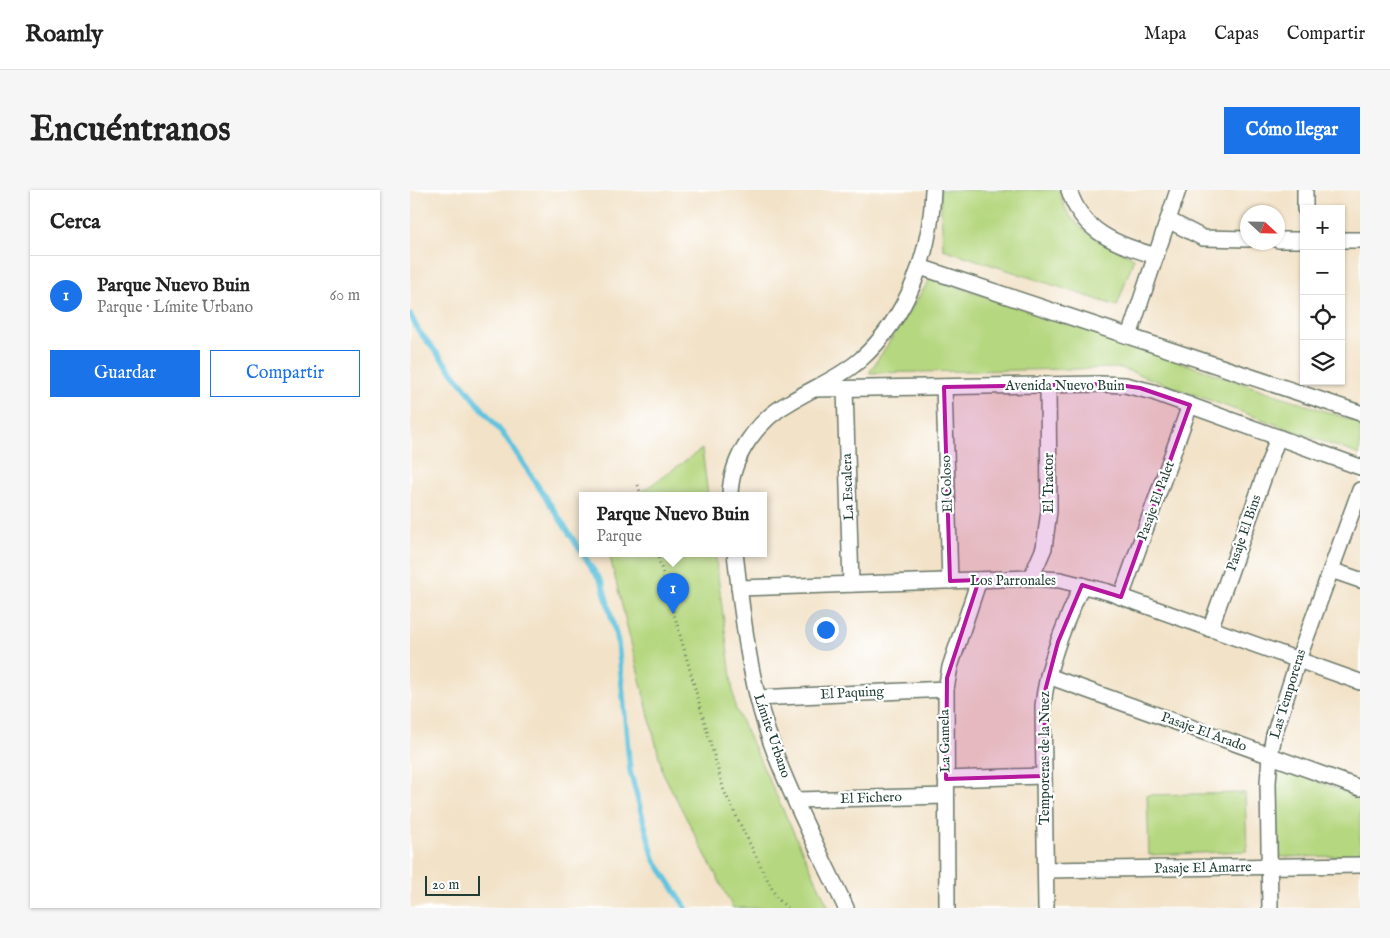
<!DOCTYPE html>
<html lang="es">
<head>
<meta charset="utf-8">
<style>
	body { margin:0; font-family:"IM FELL English",serif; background:#f6f6f6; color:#222 }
	.controls { position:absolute; right:15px; top:15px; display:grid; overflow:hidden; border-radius:0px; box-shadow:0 1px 4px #0004 }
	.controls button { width:45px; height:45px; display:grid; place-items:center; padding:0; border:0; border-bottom:1px solid #e0e0e0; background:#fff; color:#222; font:25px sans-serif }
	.compass { position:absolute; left:830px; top:15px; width:45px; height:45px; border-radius:50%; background:#fff; box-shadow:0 1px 4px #0004; rotate:112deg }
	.scale { position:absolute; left:15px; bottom:12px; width:55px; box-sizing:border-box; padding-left:5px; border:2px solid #1f3d34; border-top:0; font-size:14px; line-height:18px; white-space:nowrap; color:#1f3d34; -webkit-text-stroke:4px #fff; paint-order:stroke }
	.you { position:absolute; left:415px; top:439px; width:18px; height:18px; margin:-12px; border:4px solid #fff; border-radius:50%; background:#1a73e8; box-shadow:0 0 0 8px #1a73e833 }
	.badge { display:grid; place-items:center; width:32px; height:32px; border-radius:50%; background:#1a73e8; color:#fff; font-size:16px; font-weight:700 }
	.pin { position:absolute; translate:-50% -41px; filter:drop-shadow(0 1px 2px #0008) }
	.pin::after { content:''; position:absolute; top:26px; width:18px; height:15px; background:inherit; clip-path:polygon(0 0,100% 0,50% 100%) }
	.popup { position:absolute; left:169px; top:302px; width:188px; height:65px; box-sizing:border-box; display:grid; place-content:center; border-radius:0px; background:#fff; filter:drop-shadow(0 1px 4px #0005); font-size:16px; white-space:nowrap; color:#767676 }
	.popup b { font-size:19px; color:#222 }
	.popup::after { content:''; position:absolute; left:50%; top:100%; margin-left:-10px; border:10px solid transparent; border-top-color:#fff }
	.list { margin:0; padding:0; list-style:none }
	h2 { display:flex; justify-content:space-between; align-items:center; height:65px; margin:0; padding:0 20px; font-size:21px }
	h2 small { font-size:16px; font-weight:400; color:#767676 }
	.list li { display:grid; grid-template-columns:32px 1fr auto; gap:15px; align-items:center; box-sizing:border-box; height:80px; padding:0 20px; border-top:1px solid #e0e0e0 }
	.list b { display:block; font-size:19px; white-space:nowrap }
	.list p { margin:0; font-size:16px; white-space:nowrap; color:#767676 }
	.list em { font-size:16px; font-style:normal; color:#767676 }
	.actions { display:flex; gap:10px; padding:15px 20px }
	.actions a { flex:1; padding:11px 0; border:1px solid #1a73e8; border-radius:0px; text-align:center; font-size:18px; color:#1a73e8 }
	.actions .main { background:#1a73e8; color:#fff }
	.icon { flex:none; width:28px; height:28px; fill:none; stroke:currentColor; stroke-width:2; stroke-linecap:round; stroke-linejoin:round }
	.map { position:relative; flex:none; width:950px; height:718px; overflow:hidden; border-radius:0px }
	header { display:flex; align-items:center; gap:30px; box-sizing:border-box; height:70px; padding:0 25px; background:#fff; border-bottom:1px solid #e0e0e0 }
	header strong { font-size:24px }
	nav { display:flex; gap:28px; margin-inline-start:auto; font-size:18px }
	.intro { display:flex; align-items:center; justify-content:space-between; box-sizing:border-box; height:120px; padding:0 30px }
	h1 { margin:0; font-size:35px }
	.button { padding:12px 22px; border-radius:0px; background:#1a73e8; color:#fff; font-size:18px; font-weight:700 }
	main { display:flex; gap:30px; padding:0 30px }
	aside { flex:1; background:#fff; border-radius:0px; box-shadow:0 1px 4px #0004 }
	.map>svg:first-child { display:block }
	.green { fill:#b5d77f; stroke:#6a8a5a }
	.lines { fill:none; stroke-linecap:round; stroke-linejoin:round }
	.stream { stroke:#60c3de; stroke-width:5.5 }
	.street-casing { stroke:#697767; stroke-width:18 }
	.path { stroke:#697767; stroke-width:3; stroke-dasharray:1 4; stroke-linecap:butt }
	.street { stroke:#fff; stroke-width:15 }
	.marked { fill:#b5179e; fill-opacity:0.2; stroke:#b5179e; stroke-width:4; stroke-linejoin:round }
	.labels { text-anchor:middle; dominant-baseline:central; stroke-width:4.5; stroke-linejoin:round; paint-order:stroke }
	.street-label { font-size:14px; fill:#1f3d34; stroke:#fff }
</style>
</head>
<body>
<header>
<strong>Roamly</strong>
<nav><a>Mapa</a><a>Capas</a><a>Compartir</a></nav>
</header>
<div class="intro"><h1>Encuéntranos</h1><a class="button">Cómo llegar</a></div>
<main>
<aside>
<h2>Cerca<small></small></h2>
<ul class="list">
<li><span class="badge">1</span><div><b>Parque Nuevo Buin</b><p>Parque · Límite Urbano</p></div><em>60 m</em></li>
</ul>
<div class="actions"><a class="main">Guardar</a><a>Compartir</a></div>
</aside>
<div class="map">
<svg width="950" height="718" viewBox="0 0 950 718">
	<rect width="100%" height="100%" fill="#fff"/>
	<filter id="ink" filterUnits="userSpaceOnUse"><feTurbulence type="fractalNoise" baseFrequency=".02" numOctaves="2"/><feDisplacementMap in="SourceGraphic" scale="10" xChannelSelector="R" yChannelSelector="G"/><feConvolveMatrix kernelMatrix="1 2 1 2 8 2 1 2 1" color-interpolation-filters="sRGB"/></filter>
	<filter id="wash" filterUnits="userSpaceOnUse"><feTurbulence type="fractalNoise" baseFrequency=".0096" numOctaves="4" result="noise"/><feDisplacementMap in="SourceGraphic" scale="20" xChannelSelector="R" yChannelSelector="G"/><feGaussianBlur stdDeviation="1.12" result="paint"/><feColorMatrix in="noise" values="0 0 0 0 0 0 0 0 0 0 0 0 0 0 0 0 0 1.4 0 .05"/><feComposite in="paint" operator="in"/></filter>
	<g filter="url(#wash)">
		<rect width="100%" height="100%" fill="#f2e2c7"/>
		<!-- green -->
		<g class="green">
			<path d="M530,0H650C654,38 695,53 724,68L707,116L533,59Z"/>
			<path d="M521,88L950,233V265L711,178L459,183Z"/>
			<path d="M292,259L298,305H227Z"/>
			<path d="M199,363H305L325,517L419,718H323L253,583Z"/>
			<path d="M864,574L950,608V666L869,667Z"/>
			<path d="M835,603L837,661L739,665L737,605Z"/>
		</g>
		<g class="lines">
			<!-- stream -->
			<path class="stream" d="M0,124L8,140L97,249L192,393L208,452L220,581L244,669L276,718"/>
		</g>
	</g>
	<g filter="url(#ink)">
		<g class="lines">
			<defs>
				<g id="street">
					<path d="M659,0C672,43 707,54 746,66"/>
					<path d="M895,19V0"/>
					<path d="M758,30L793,48L838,49"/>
					<path d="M868,50H894"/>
					<path d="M931,50H950"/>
					<path d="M510,77L950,223"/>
					<path d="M719,146L768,0"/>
					<path d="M534,197L540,391"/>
					<path d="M406,199L689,194L715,195L743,202L950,277"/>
					<path d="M435,199L441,394"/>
					<path d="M320,305C321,266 348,229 382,211C405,197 429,188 450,170C498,127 521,63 523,0"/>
					<path d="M325,363C333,430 340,499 365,563C385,616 412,667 436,718"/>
					<path d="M921,380L950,390"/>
					<path d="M621,388L634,358L639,321L638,195"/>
					<path d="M329,398L621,388L650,390L698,402L950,492"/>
					<path d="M711,407L780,215"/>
					<path d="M800,439L868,247"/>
					<path d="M638,486L950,598"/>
					<path d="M348,508L536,499"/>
					<path d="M536,589L634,586"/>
					<path d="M386,610L536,606"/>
					<path d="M636,680L950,675"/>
					<path d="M537,718L536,499L540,477L569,390"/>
					<path d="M636,718L633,516C637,473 655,434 672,395"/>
					<path d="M860,718L858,593L860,566L864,545L888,470L950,300"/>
				</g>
			</defs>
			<!-- street casing -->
			<use href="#street" class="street-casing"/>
			<!-- path -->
			<g class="path">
				<path d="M228,295L231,305"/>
				<path d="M247,363L314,601L366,707L377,718"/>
			</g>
			<!-- street -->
			<use href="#street" class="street"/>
		</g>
	</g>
	<!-- marked area -->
	<path class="marked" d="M702,194L730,198L780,215L711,407L672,395L648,452L635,501L634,586L536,589L537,488L569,390L540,391L534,197Z"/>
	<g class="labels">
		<!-- street labels -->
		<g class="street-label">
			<text x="655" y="196">Avenida Nuevo Buin</text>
			<text transform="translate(639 293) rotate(-90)">El Tractor</text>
			<text transform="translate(537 294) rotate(-92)">El Coloso</text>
			<text transform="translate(438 297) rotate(-92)">La Escalera</text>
			<text transform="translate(746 311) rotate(-70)">Pasaje El Palet</text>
			<text transform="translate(834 343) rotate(-71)">Pasaje El Bins</text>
			<text x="603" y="391">Los Parronales</text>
			<text transform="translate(442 503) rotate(-3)">El Paquing</text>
			<text transform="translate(878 504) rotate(-73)">Las Temporeras</text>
			<text transform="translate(794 542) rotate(20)">Pasaje El Arado</text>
			<text transform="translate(362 546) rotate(71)">Límite Urbano</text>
			<text transform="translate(535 551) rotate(-91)">La Gamela</text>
			<text transform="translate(635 568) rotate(-90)">Temporeras de la Nuez</text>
			<text transform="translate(461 608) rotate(-2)">El Fichero</text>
			<text transform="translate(793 678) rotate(-1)">Pasaje El Amarre</text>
		</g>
	</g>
</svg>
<div class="controls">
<button>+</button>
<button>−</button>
<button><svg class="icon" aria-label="locate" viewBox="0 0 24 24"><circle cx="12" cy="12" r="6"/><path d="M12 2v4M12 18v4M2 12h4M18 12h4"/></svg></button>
<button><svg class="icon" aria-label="layers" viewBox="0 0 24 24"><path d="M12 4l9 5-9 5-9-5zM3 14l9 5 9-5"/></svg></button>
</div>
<svg class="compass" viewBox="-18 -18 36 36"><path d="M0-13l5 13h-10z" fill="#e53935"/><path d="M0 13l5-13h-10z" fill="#767676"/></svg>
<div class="scale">20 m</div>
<div class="you"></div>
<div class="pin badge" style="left:263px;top:424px">1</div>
<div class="popup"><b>Parque Nuevo Buin</b>Parque</div>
</div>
</main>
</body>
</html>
